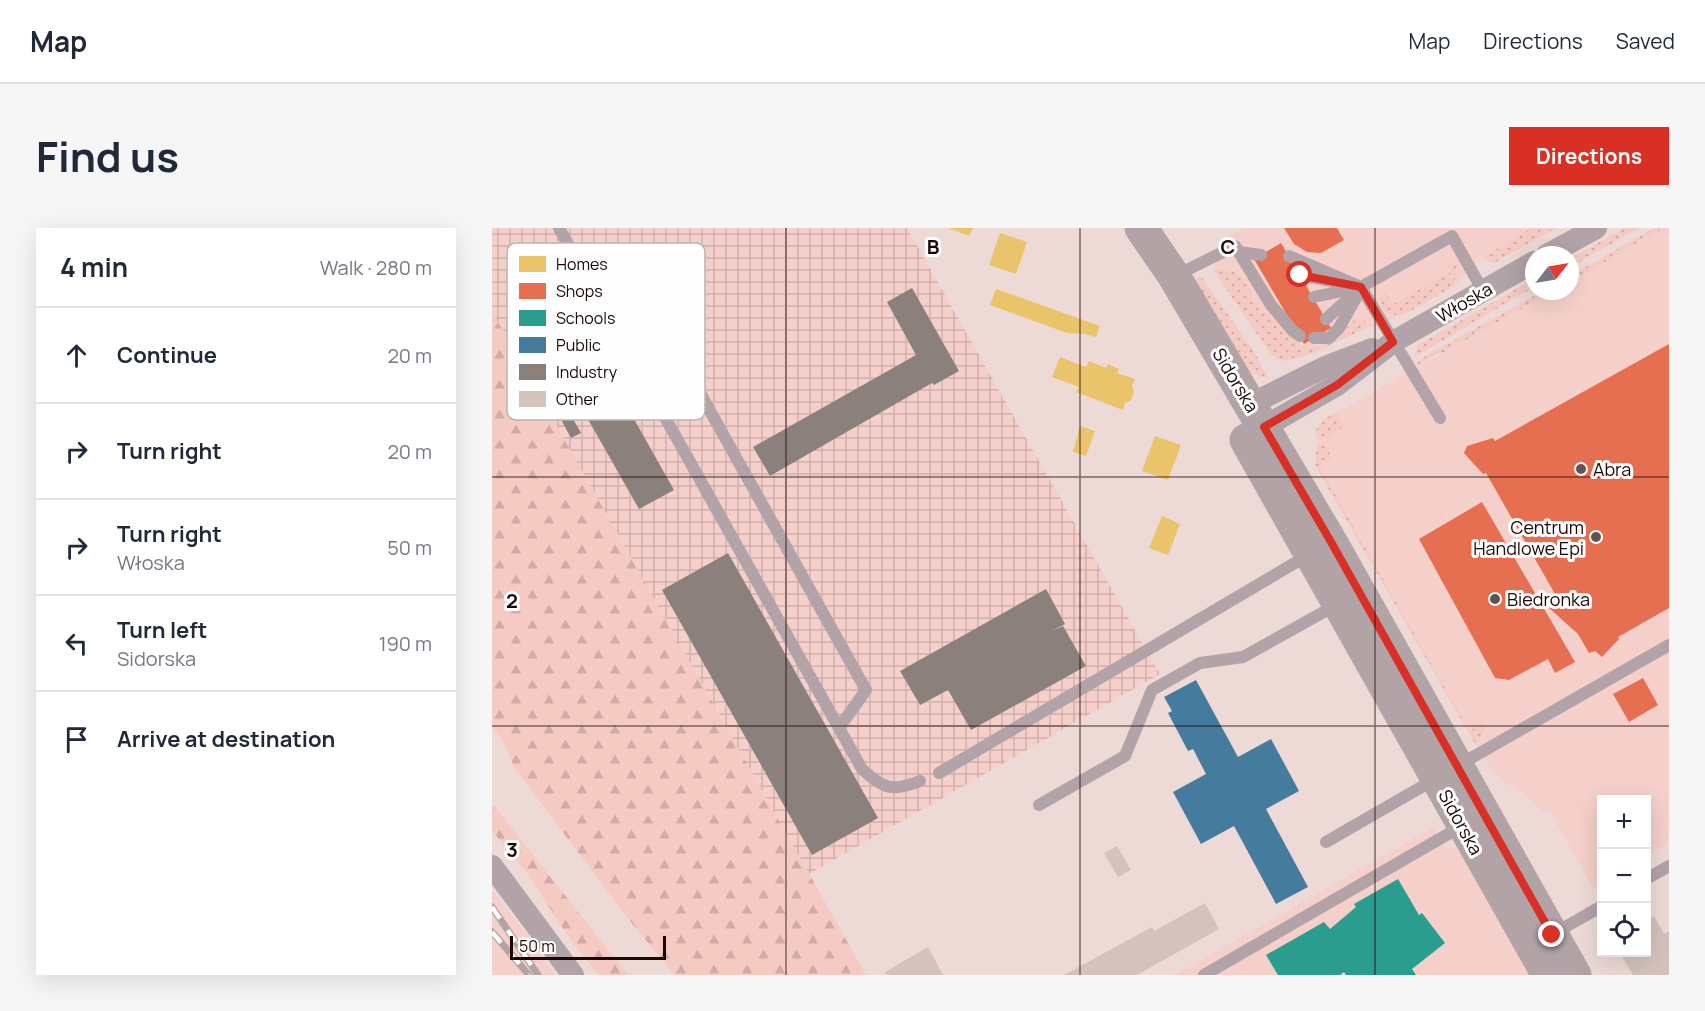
<!DOCTYPE html>
<html lang="en">
<head>
<meta charset="utf-8">
<style>
	body { margin:0; font-family:Manrope,sans-serif; background:#f6f6f7; color:#1f2937 }
	.controls { position:absolute; right:18px; bottom:18px; display:grid; overflow:hidden; border-radius:0px; box-shadow:0 6px 24px #0002 }
	.controls button { width:54px; height:54px; display:grid; place-items:center; padding:0; border:0; border-bottom:2px solid #e0e1e3; background:#fff; color:#1f2937; font:30px sans-serif }
	.compass { position:absolute; left:1033px; top:18px; width:54px; height:54px; border-radius:50%; background:#fff; box-shadow:0 6px 24px #0002; rotate:59deg }
	.scale { position:absolute; left:18px; bottom:15px; width:156px; box-sizing:border-box; padding-left:6px; border:3px solid #1b0806; border-top:0; font-size:16px; line-height:21px; white-space:nowrap; color:#1b0806; -webkit-text-stroke:4px #fefefe; paint-order:stroke }
	.stop { position:absolute; width:18px; height:18px; margin:-14px; border:4px solid #d93025; border-radius:50%; background:#fff }
	.stop.end { background:#d93025; border-color:#fff; box-shadow:0 2px 6px #0008 }
	.list { margin:0; padding:0; list-style:none }
	h2 { display:flex; justify-content:space-between; align-items:center; height:78px; margin:0; padding:0 24px; font-size:26px }
	h2 small { font-size:20px; font-weight:400; color:#747a83 }
	.list li { display:grid; grid-template-columns:39px 1fr auto; gap:18px; align-items:center; box-sizing:border-box; height:96px; padding:0 24px; border-top:2px solid #e0e1e3 }
	.list b { display:block; font-size:22px; white-space:nowrap }
	.list p { margin:0; font-size:20px; white-space:nowrap; color:#747a83 }
	.list em { font-size:20px; font-style:normal; color:#747a83 }
	.icon { flex:none; width:33px; height:33px; fill:none; stroke:currentColor; stroke-width:2; stroke-linecap:round; stroke-linejoin:round }
	.map { position:relative; flex:none; width:1177px; height:747px; overflow:hidden; border-radius:0px }
	header { display:flex; align-items:center; gap:36px; box-sizing:border-box; height:84px; padding:0 30px; background:#fff; border-bottom:2px solid #e0e1e3 }
	header strong { font-size:28px }
	nav { display:flex; gap:33px; margin-inline-start:auto; font-size:21px }
	.intro { display:flex; align-items:center; justify-content:space-between; box-sizing:border-box; height:144px; padding:0 36px }
	h1 { margin:0; font-size:42px }
	.button { padding:15px 27px; border-radius:0px; background:#d93025; color:#fff; font-size:21px; font-weight:700 }
	main { display:flex; gap:36px; padding:0 36px }
	aside { flex:1; background:#fff; border-radius:0px; box-shadow:0 6px 24px #0002 }
	.map>svg:first-child { display:block }
	.built { fill:#f5cfc9 }
	.industrial { fill:url(#industrial-grid) }
	.grass { fill:url(#grass-dots) }
	.forest { fill:url(#forest-firs) }
	.homes { fill:#e9c46a }
	.shops { fill:#e76f51 }
	.schools { fill:#2a9d8f }
	.public { fill:#457b9d }
	.industry { fill:#8a817c }
	.building { fill:#d4c3bc }
	.lines { fill:none; stroke-linecap:round; stroke-linejoin:round }
	.lane { stroke:#b1a3a8; stroke-width:12 }
	.street { stroke:#b1a3a8; stroke-width:22 }
	.secondary { stroke:#b2a3a7; stroke-width:33 }
	.rail-casing { stroke:#b2a4a5; stroke-width:7 }
	.rail { stroke:#fefefe; stroke-width:4.5; stroke-dasharray:14; stroke-linecap:butt }
	.route { stroke:#d93025; stroke-width:8 }
	.grid { fill:none; stroke:#1b0806; stroke-width:1.5; stroke-opacity:0.55 }
	.poi-dot { fill:#64524f; stroke:#fefefe; stroke-width:2 }
	.labels { text-anchor:middle; dominant-baseline:central; stroke-width:6; stroke-linejoin:round; paint-order:stroke }
	.street-label { font-size:18px; fill:#1b0806; stroke:#fefefe }
	.poi-label { font-size:18px; fill:#1b0806; stroke:#fefefe; text-anchor:start }
	.key { fill:#fefefe; stroke:#bab4b4; stroke-width:1.5 }
	.key-label { font-size:16px; fill:#1b0806 }
	.grid-label { font-size:20px; text-anchor:middle; font-weight:bold; fill:#1b0806; stroke:#fefefe; stroke-width:6; stroke-linejoin:round; paint-order:stroke }
</style>
</head>
<body>
<header>
<strong>Map</strong>
<nav><a>Map</a><a>Directions</a><a>Saved</a></nav>
</header>
<div class="intro"><h1>Find us</h1><a class="button">Directions</a></div>
<main>
<aside>
<h2>4 min<small>Walk · 280 m</small></h2>
<ul class="list">
<li><svg class="icon" aria-label="ahead" viewBox="0 0 24 24"><path d="M12 20V5M6 11l6-6 6 6"/></svg><div><b>Continue</b></div><em>20 m</em></li>
<li><svg class="icon" aria-label="right" viewBox="0 0 24 24"><path d="M7 20v-9h11M14 6l5 5-5 5"/></svg><div><b>Turn right</b></div><em>20 m</em></li>
<li><svg class="icon" aria-label="right" viewBox="0 0 24 24"><path d="M7 20v-9h11M14 6l5 5-5 5"/></svg><div><b>Turn right</b><p>Włoska</p></div><em>50 m</em></li>
<li><svg class="icon" aria-label="left" viewBox="0 0 24 24"><path d="M17 20v-9H6M10 6l-5 5 5 5"/></svg><div><b>Turn left</b><p>Sidorska</p></div><em>190 m</em></li>
<li><svg class="icon" aria-label="arrive" viewBox="0 0 24 24"><path d="M6 21V4h12l-3 4 3 4H6"/></svg><div><b>Arrive at destination</b></div></li>
</ul>
</aside>
<div class="map">
<svg width="1177" height="747" viewBox="0 0 1177 747">
	<defs>
		<pattern id="industrial-grid" width="8" height="8" patternUnits="userSpaceOnUse" patternTransform="scale(1.5)"><rect width="8" height="8" fill="#f5cfc9"/><path d="M0 4h8M4 0v8" fill="none" stroke="#d1b0ab"/></pattern>
		<pattern id="grass-dots" width="8" height="8" patternUnits="userSpaceOnUse" patternTransform="scale(1.5)"><rect width="8" height="8" fill="#f4cac3"/><path d="M2 2h.1M6 6h.1" fill="none" stroke="#d1aca6" stroke-width="1.8" stroke-linecap="round"/></pattern>
		<pattern id="forest-firs" width="22" height="20" patternUnits="userSpaceOnUse" patternTransform="scale(1.5)"><rect width="22" height="20" fill="#f4cac3"/><path d="M5 1l3.5 6h-7zM16 11l3.5 6h-7z" fill="#d1aca6"/></pattern>
	</defs>
	<rect width="100%" height="100%" fill="#eddad7"/>
	<!-- built -->
	<g class="built">
		<path d="M752,0H1040L993,27L962,58L911,87L874,100L817,127L791,133L779,126L721,42L732,11Z"/>
		<path d="M1173,0H1177V614L1155,628L1154,572H1110L1109,655L1101,661L1058,583L1051,586L1039,571L1003,547L983,516L823,237L826,223L824,202L833,191L1062,63H1078V54Z"/>
		<path d="M941,599L953,618L968,623L1038,747H683Z"/>
		<path d="M0,662L21,689L64,747H0Z"/>
	</g>
	<!-- industrial -->
	<path class="industrial" d="M0,0H415L668,446L317,646L0,83Z"/>
	<!-- grass -->
	<g class="grass">
		<path d="M1040,0H1064L1002,35L990,30Z"/>
		<path d="M1132,0H1147L1078,39V31Z"/>
		<path d="M1162,0H1172L1078,54V48Z"/>
		<path d="M954,33L965,39L962,58L911,87H901L892,82L888,70L893,64L901,76L959,44Z"/>
		<path d="M726,41C755,41 755,63 770,82C776,89 785,93 792,100C797,105 802,112 808,116C829,129 850,105 863,91L871,92L874,94V100L817,127L791,133L779,126L721,42Z"/>
		<path d="M709,48L762,124L777,150L757,145L702,53Z"/>
		<path d="M1042,51V59L922,129L926,117Z"/>
		<path d="M1051,63H1061L949,126L948,124L924,138L926,134L935,127Z"/>
		<path d="M844,184L852,199L830,212L824,208V202L833,191Z"/>
		<path d="M825,216L834,219L840,231L827,238L977,503L991,495L992,503L983,516L823,237Z"/>
	</g>
	<!-- forest -->
	<g class="forest">
		<path d="M0,83L374,747H183L138,693L23,541L12,515L0,499Z"/>
		<path d="M0,575L136,747H107L82,717L35,645L0,603Z"/>
	</g>
	<!-- homes -->
	<g class="homes">
		<path d="M456,0H481L477,8Z"/>
		<path d="M508,5L535,14L524,46L497,37Z"/>
		<path d="M504,61L608,98L604,109L593,106L575,105L498,77Z"/>
		<path d="M568,129L594,139L597,133L614,140L616,136L627,141L625,145L643,151L640,158L642,164L639,172L633,175L631,182L584,164L587,159L560,149Z"/>
		<path d="M588,198L603,203L594,228L581,224Z"/>
		<path d="M663,208L689,217L676,252L650,243Z"/>
		<path d="M670,288L688,296L676,327L657,320Z"/>
	</g>
	<!-- shops -->
	<g class="shops">
		<path d="M792,0H845L852,12L829,25L815,24L802,16Z"/>
		<path d="M789,15L839,100L812,116L762,31Z"/>
		<path d="M1177,116V380L1126,409L1127,411L1110,429L1103,423L1097,425L1086,406L1057,380L1067,373L994,245L991,246L972,225L975,218L1001,210L1003,213Z"/>
		<path d="M990,274L1083,434L1063,445L1056,431L1017,452L1003,450L927,311Z"/>
		<path d="M1151,450L1166,477L1137,494L1121,466Z"/>
	</g>
	<!-- schools -->
	<path class="schools" d="M906,651L927,687L930,685L953,715L920,741L924,747H854L852,744L848,747H786L774,727L832,694L838,701L864,679L862,676Z"/>
	<!-- public -->
	<path class="public" d="M704,452L746,529L779,511L807,563L774,581L816,659L784,676L742,598L709,616L681,564L714,546L701,521L696,523L676,485L680,483L672,469Z"/>
	<!-- industry -->
	<g class="industry">
		<path d="M420,60L467,143L442,157L440,155L278,248L261,219L424,127L395,74Z"/>
		<path d="M107,129L182,262L147,281L72,149Z"/>
		<path d="M68,168L89,205L79,210L59,173Z"/>
		<path d="M236,325L386,590L320,627L170,362Z"/>
		<path d="M554,361L573,396L558,404L571,398L594,438L479,502L456,462L428,477L408,443Z"/>
	</g>
	<!-- building -->
	<g class="building">
		<path d="M625,618L639,642L626,649L612,625Z"/>
		<path d="M713,675L727,701L645,747H572L660,699L662,703Z"/>
		<path d="M1162,688L1172,706L1177,703V747H1141L1130,729L1137,724H1154V693Z"/>
		<path d="M436,719L451,747H395L393,744Z"/>
	</g>
	<g class="lines">
		<!-- lane -->
		<g class="lane">
			<path d="M67,0L370,541C391,561 401,564 428,553"/>
			<path d="M747,24L769,27"/>
			<path d="M797,28L869,59L948,190"/>
			<path d="M808,47L845,54"/>
			<path d="M683,48L743,18L779,77L801,103L808,108"/>
			<path d="M106,64L189,131L374,462L347,500"/>
			<path d="M822,69L868,59"/>
			<path d="M834,91L869,59L960,8L991,63"/>
			<path d="M822,110H837L847,100L865,68"/>
			<path d="M967,537L1177,417"/>
			<path d="M447,545L818,326"/>
			<path d="M547,577L633,528L660,462L708,435L751,429L846,376"/>
			<path d="M834,614L945,550"/>
			<path d="M1154,651L1177,638"/>
			<path d="M1061,706L1110,678"/>
			<path d="M712,747L970,598"/>
		</g>
		<!-- street -->
		<g class="street">
			<path d="M1055,27L1104,0"/>
			<path d="M759,176L833,139L880,121"/>
			<path d="M772,199L845,157L901,114L1042,34"/>
			<path d="M0,638L81,747"/>
		</g>
		<!-- secondary -->
		<g class="secondary">
			<path d="M649,0L682,48L839,314L1083,747"/>
			<path d="M754,212L1056,747"/>
		</g>
		<defs>
			<g id="rail">
				<path d="M0,679L46,747"/>
				<path d="M0,704L37,747"/>
			</g>
		</defs>
		<!-- rail casing -->
		<use href="#rail" class="rail-casing"/>
		<!-- rail -->
		<use href="#rail" class="rail"/>
	</g>
	<g class="lines">
		<!-- route -->
		<path class="route" d="M808,47L869,59L901,114L845,157L772,199L839,314L1060,707"/>
	</g>
	<!-- grid -->
	<path class="grid" d="M294,0V747M588,0V747M883,0V747M0,249H1177M0,498H1177"/>
	<!-- markers -->
	<g class="poi-dot">
		<circle cx="1089" cy="241" r="6"/>
		<circle cx="1104" cy="309" r="6"/>
		<circle cx="1003" cy="371" r="6"/>
	</g>
	<g class="labels">
		<!-- street labels -->
		<g class="street-label">
			<text transform="translate(972 74) rotate(-30)">Włoska</text>
			<text transform="translate(744 152) rotate(59)">Sidorska</text>
			<text transform="translate(969 594) rotate(61)">Sidorska</text>
		</g>
		<!-- poi labels -->
		<g class="poi-label">
			<text x="1101" y="241">Abra</text>
			<text x="1092" y="299" text-anchor="end">Centrum<tspan x="1092" dy="21">Handlowe Epi</tspan></text>
			<text x="1015" y="371">Biedronka</text>
		</g>
	</g>
	<!-- legend -->
	<rect x="15" y="15" width="198" height="177" rx="9" class="key"/>
	<rect x="27" y="28" width="27" height="16" fill="#e9c46a"/>
	<rect x="27" y="55" width="27" height="16" fill="#e76f51"/>
	<rect x="27" y="82" width="27" height="16" fill="#2a9d8f"/>
	<rect x="27" y="109" width="27" height="16" fill="#457b9d"/>
	<rect x="27" y="136" width="27" height="16" fill="#8a817c"/>
	<rect x="27" y="163" width="27" height="16" fill="#d4c3bc"/>
	<g class="key-label">
		<text x="64" y="42">Homes</text>
		<text x="64" y="69">Shops</text>
		<text x="64" y="96">Schools</text>
		<text x="64" y="123">Public</text>
		<text x="64" y="150">Industry</text>
		<text x="64" y="177">Other</text>
	</g>
	<g class="grid-label">
		<text x="441" y="26">B</text>
		<text x="736" y="26">C</text>
		<text x="20" y="380">2</text>
		<text x="20" y="629">3</text>
	</g>
</svg>
<div class="controls">
<button>+</button>
<button>−</button>
<button><svg class="icon" aria-label="locate" viewBox="0 0 24 24"><circle cx="12" cy="12" r="6"/><path d="M12 2v4M12 18v4M2 12h4M18 12h4"/></svg></button>
</div>
<svg class="compass" viewBox="-18 -18 36 36"><path d="M0-13l5 13h-10z" fill="#e53935"/><path d="M0 13l5-13h-10z" fill="#747a83"/></svg>
<div class="scale">50 m</div>
<div class="stop" style="left:808px;top:47px"></div>
<div class="stop end" style="left:1060px;top:707px"></div>
</div>
</main>
</body>
</html>
